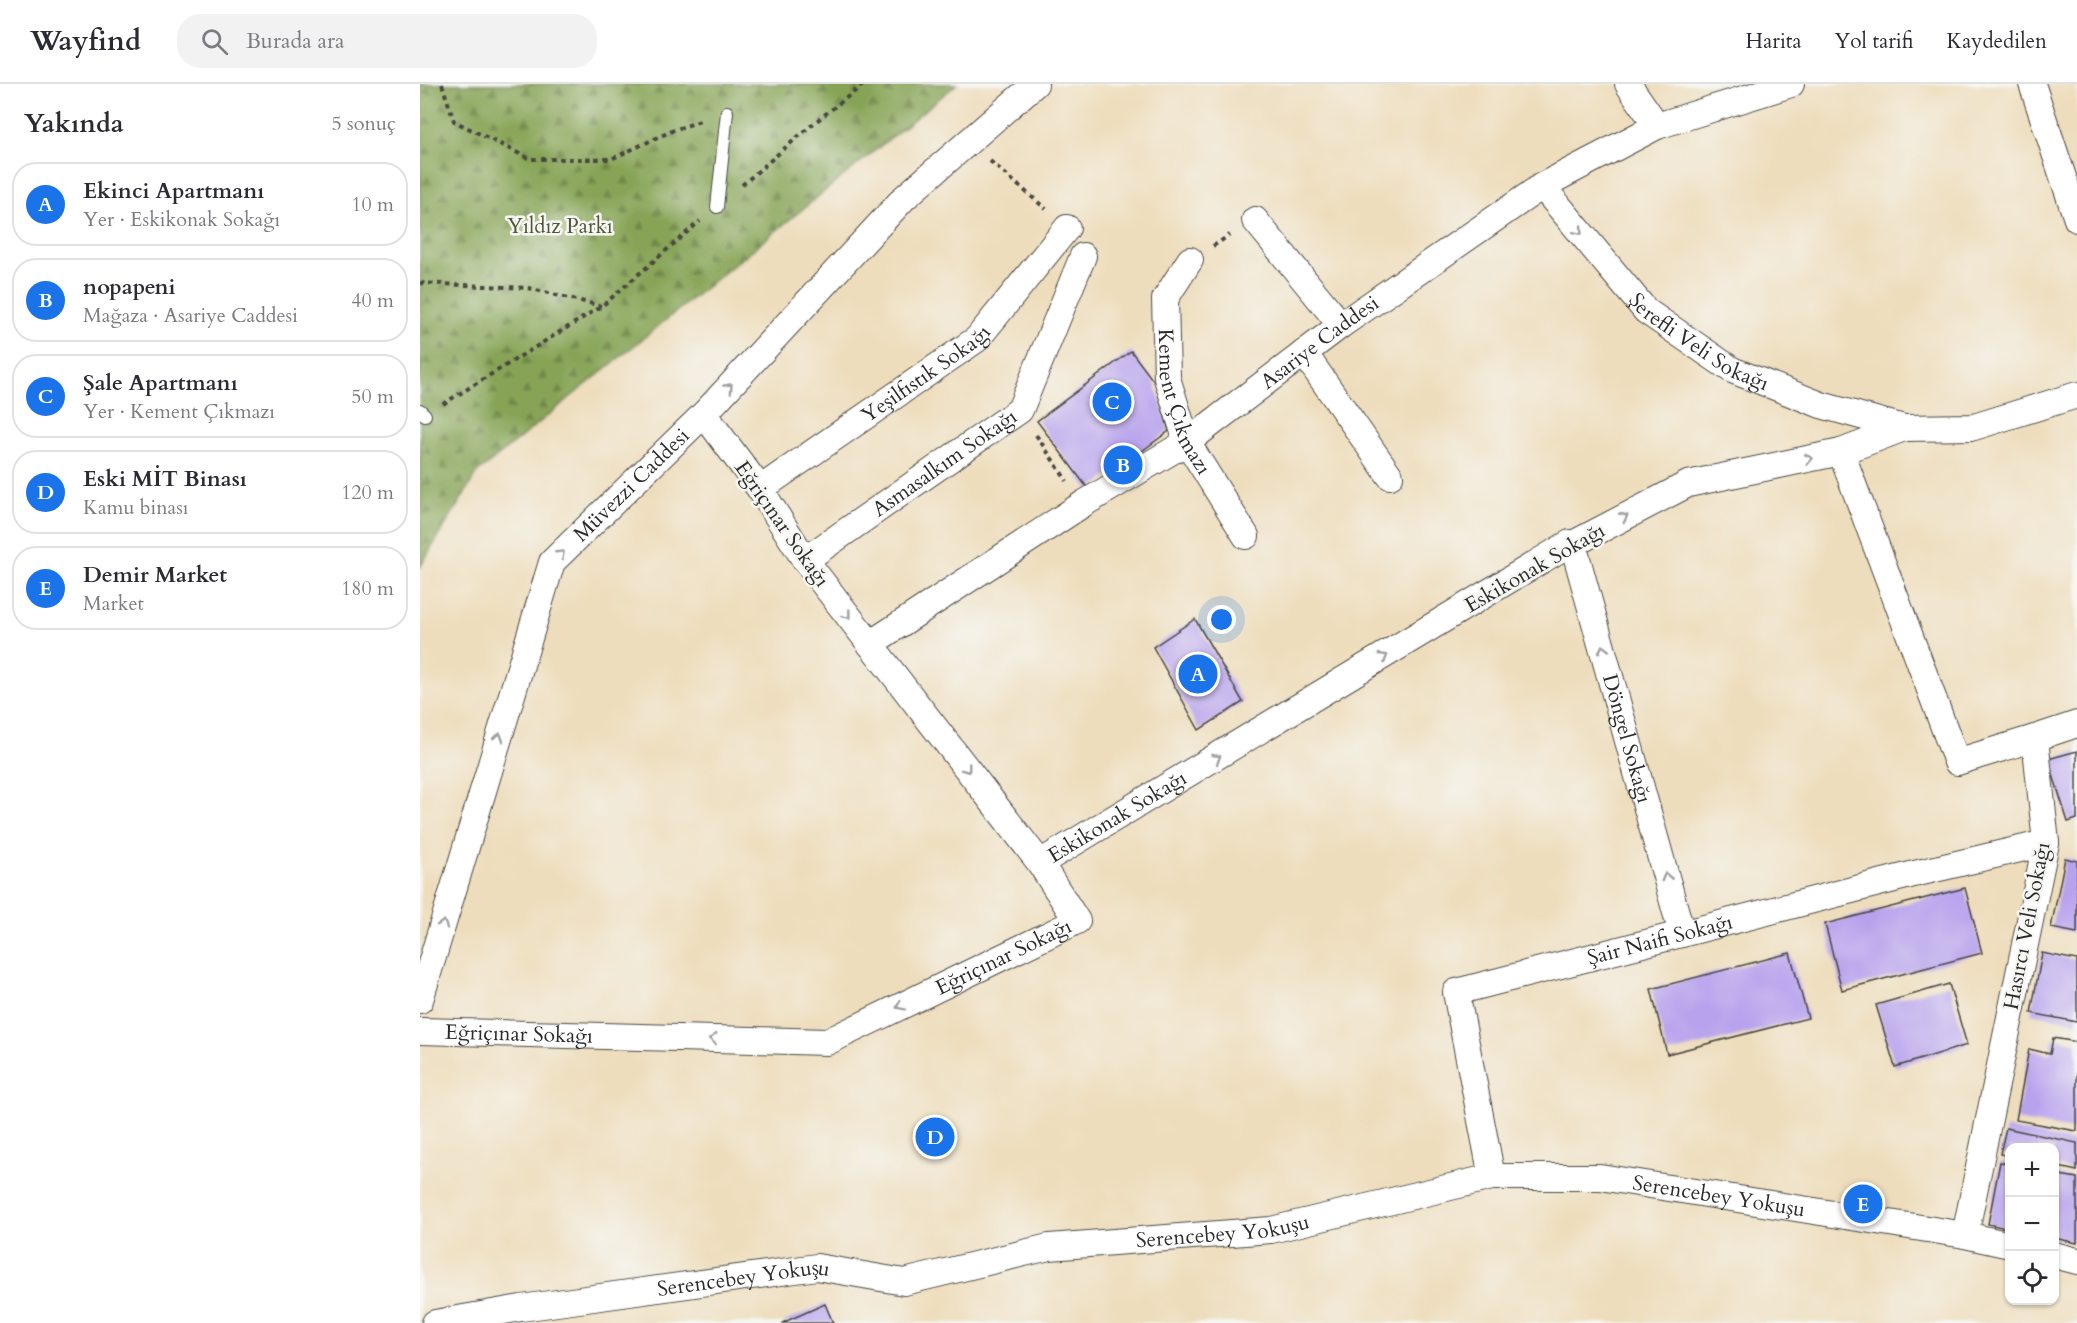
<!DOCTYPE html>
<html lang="tr">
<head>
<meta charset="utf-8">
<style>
	body { margin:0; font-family:Cardo,serif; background:#f2f2f3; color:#2b2b33 }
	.controls { position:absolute; right:18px; bottom:18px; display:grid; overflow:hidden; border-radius:12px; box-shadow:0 2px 4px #0004 }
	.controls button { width:54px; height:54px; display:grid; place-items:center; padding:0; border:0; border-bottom:2px solid #e1e1e2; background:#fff; color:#2b2b33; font:30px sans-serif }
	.you { position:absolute; left:802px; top:536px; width:21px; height:21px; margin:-15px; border:4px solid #fff; border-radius:50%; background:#1a73e8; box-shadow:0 0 0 9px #1a73e833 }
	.badge { display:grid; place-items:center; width:39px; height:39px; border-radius:50%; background:#1a73e8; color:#fff; font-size:20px; font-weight:700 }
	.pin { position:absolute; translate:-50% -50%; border:3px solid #fff; box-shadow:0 2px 6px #0006 }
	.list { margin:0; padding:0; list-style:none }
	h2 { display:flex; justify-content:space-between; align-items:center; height:78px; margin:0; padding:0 24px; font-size:26px }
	h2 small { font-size:20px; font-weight:400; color:#7c7c81 }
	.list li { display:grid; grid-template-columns:39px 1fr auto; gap:18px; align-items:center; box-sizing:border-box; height:84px; margin:0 12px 12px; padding:0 12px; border:2px solid #e1e1e2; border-radius:24px }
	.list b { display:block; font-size:22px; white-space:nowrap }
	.list p { margin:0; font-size:20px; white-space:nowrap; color:#7c7c81 }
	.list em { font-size:20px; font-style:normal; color:#7c7c81 }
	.icon { flex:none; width:33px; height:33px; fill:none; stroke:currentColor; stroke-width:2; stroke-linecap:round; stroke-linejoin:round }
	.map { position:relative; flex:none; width:1657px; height:1239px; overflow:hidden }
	header { display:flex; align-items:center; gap:36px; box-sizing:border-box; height:84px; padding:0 30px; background:#fff; border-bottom:2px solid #e1e1e2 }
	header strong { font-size:28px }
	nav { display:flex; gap:33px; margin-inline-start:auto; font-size:21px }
	.search { width:420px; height:54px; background:#f2f2f3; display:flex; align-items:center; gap:15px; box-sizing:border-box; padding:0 21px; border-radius:24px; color:#7c7c81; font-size:22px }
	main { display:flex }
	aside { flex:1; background:#fff }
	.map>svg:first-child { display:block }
	.forest { fill:url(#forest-firs); stroke:#596840; stroke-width:1.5 }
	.building { fill:#b7a2ed }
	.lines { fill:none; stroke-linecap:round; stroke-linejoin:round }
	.lane-casing { stroke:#484641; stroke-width:14 }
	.street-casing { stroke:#484641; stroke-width:28 }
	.path { stroke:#484641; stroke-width:4; stroke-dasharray:4.5 4.5; stroke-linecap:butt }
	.lane { stroke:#fff; stroke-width:12 }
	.street { stroke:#fff; stroke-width:26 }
	.oneway { stroke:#a0a0a0 }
	.labels { text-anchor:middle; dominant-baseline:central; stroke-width:5; stroke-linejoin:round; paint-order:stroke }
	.park-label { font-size:21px; fill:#51563b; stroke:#f6f6f2 }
	.street-label { font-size:21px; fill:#2b2b2b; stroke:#f6f6f2 }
</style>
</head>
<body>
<header>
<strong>Wayfind</strong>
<div class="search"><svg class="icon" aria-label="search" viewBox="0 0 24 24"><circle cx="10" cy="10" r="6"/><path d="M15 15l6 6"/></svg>Burada ara</div>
<nav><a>Harita</a><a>Yol tarifi</a><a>Kaydedilen</a></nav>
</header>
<main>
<aside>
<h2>Yakında<small>5 sonuç</small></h2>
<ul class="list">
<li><span class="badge">A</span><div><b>Ekinci Apartmanı</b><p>Yer · Eskikonak Sokağı</p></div><em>10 m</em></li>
<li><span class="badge">B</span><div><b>nopapeni</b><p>Mağaza · Asariye Caddesi</p></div><em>40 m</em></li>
<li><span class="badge">C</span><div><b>Şale Apartmanı</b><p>Yer · Kement Çıkmazı</p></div><em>50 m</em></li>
<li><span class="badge">D</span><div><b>Eski MİT Binası</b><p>Kamu binası</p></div><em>120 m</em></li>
<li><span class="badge">E</span><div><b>Demir Market</b><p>Market</p></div><em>180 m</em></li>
</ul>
</aside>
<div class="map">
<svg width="1657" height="1239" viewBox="0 0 1657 1239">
	<defs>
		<pattern id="forest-firs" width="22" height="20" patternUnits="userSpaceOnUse" patternTransform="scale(1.5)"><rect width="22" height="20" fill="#87a456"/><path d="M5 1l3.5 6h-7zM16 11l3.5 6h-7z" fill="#6f8647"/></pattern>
	</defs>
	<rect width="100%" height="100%" fill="#f6f6f2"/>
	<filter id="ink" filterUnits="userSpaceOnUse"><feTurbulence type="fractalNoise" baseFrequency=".0167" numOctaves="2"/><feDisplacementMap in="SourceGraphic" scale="12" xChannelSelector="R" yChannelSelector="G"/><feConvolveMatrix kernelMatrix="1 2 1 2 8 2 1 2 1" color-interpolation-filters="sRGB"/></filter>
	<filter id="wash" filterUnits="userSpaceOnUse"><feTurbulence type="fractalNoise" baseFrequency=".008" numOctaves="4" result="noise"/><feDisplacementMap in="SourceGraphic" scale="24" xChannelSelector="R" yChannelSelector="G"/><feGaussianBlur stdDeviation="1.35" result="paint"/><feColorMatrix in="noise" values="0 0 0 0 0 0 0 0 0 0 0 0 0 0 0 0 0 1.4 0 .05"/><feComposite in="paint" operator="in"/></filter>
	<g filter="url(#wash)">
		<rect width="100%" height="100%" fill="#eeddbc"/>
		<!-- forest -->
		<path class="forest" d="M0,0H537L57,389L0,483Z"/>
		<g id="blocks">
			<!-- building -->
			<g class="building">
				<path d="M711,267L735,299L749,347L669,406L617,337Z"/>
				<path d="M775,535L823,618L779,646L733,563Z"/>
				<path d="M1657,667V735L1648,738L1628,675Z"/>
				<path d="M1645,774L1657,777V849L1631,844Z"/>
				<path d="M1545,804L1562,869L1422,906L1405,840Z"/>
				<path d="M1370,869L1388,934L1247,970L1231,905Z"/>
				<path d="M1622,869L1657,876V938L1611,929Z"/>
				<path d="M1529,900L1547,961L1475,983L1456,921Z"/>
				<path d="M1633,954L1657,958V1047L1596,1036L1609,965L1630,970Z"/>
				<path d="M1586,1044L1657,1059V1087L1634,1082V1064H1590V1072L1580,1070Z"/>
				<path d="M1580,1078L1590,1080V1145L1568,1140Z"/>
				<path d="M1634,1090L1657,1094V1159L1634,1154Z"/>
				<path d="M405,1220L413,1239H362Z"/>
			</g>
		</g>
	</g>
	<g filter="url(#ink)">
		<use href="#blocks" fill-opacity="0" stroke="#484641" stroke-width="1.5"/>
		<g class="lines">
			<defs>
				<g id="lane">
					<path d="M297,123L307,28"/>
					<path d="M0,326L5,331"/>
				</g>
				<g id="street">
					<path d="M1208,0L1237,42"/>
					<path d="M1612,0L1657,135"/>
					<path id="s1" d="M1122,102L1226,227L1312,286L1401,321L1484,344"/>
					<path d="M835,136L921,241"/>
					<path id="s2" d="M770,176L745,215L747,294L767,358L826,452"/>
					<path d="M884,269L970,392"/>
					<path d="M1421,368L1537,678L1615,654L1626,759L1545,1151"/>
					<path id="s3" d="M340,405L557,255L647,144"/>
					<path id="s4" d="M1153,460L1262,850"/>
					<path id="s5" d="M385,476L600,326L663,172"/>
					<path id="s6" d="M450,560L663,420L767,358L921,241L1122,102L1237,42L1371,0"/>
					<path d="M1615,654L1657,640"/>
					<path id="s7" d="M620,779L1150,459L1153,460L1268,400L1421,368L1484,344L1554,343L1657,311"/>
					<path id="s8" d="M0,916L132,478L284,330L484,114L615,0"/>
					<path id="s9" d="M0,947L407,958L657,837L620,779L385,476L340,405L284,330"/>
					<path id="s10" d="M1072,1093L1036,908L1494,790L1626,759"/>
					<path d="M1634,1171L1657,1177"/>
					<path id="s11" d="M15,1239L101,1224L397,1183L484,1198L629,1163L851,1146L1072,1093H1180L1545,1151L1590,1161"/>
				</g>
			</defs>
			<!-- lane casing -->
			<use href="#lane" class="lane-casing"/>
			<!-- street casing -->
			<use href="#street" class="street-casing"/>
			<!-- path -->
			<g class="path">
				<path d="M22,0L34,37L110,75H191L254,46L283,36"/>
				<path d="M570,77L626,125"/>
				<path d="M322,101L394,39L444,0"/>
				<path d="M793,162L810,151"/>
				<path d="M0,199L108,204L181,222"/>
				<path d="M23,320L182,222L280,137"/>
				<path d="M616,351L647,397"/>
			</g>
			<!-- lane -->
			<use href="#lane" class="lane"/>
			<!-- street -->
			<use href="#street" class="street"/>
		</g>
		<!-- one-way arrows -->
		<defs><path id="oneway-chevron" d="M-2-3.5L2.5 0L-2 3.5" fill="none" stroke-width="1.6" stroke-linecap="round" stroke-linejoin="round" transform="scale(1.5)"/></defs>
		<g class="oneway">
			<use href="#oneway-chevron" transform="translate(1159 147) rotate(50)"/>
			<use href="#oneway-chevron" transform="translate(309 303) rotate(-47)"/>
			<use href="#oneway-chevron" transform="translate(1389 375) rotate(-12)"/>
			<use href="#oneway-chevron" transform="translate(1204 433) rotate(-27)"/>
			<use href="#oneway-chevron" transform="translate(141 470) rotate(-44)"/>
			<use href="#oneway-chevron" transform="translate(427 531) rotate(52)"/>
			<use href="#oneway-chevron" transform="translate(1183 565) rotate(-106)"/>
			<use href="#oneway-chevron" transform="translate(964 573) rotate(-31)"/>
			<use href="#oneway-chevron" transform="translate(79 653) rotate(-73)"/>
			<use href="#oneway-chevron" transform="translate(797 674) rotate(-31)"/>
			<use href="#oneway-chevron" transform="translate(547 685) rotate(52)"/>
			<use href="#oneway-chevron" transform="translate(1246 793) rotate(-105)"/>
			<use href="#oneway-chevron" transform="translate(23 840) rotate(-73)"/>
			<use href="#oneway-chevron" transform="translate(480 922) rotate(154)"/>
			<use href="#oneway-chevron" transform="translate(293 955) rotate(-178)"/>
		</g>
	</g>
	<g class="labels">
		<!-- park labels -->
		<g class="park-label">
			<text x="140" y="142">Yıldız Parkı</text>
		</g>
		<!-- street labels -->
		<g class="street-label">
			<text stroke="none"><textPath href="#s1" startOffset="224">Şerefli Veli Sokağı</textPath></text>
			<text stroke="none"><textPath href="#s6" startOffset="542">Asariye Caddesi</textPath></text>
			<text stroke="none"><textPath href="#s3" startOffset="202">Yeşilfıstık Sokağı</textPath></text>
			<text stroke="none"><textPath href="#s2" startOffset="152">Kement Çıkmazı</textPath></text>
			<text stroke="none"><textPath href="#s5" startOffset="170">Asmasalkım Sokağı</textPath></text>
			<text stroke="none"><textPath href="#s8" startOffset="568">Müvezzi Caddesi</textPath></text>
			<text transform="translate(362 440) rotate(55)">Eğriçınar Sokağı</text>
			<text transform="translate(1115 484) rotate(-30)">Eskikonak Sokağı</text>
			<text stroke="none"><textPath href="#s4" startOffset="202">Döngel Sokağı</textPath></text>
			<text stroke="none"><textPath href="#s7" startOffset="90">Eskikonak Sokağı</textPath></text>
			<text transform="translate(1607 842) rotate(-79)">Hasırcı Veli Sokağı</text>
			<text stroke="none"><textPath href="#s10" startOffset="399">Şair Naifi Sokağı</textPath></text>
			<text stroke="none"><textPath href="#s9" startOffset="603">Eğriçınar Sokağı</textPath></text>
			<text stroke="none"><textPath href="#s9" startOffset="99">Eğriçınar Sokağı</textPath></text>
			<text stroke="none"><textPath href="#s11" startOffset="1302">Serencebey Yokuşu</textPath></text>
			<text stroke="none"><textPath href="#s11" startOffset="798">Serencebey Yokuşu</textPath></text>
			<text stroke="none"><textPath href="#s11" startOffset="312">Serencebey Yokuşu</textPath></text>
		</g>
	</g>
</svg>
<div class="controls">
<button>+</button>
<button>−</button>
<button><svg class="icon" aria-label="locate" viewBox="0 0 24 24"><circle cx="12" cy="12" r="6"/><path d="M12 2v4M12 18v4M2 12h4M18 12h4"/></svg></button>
</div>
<div class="you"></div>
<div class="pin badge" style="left:778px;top:590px">A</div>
<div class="pin badge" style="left:703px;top:381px">B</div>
<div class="pin badge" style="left:692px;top:318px">C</div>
<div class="pin badge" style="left:515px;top:1053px">D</div>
<div class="pin badge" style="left:1443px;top:1120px">E</div>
</div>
</main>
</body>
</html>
